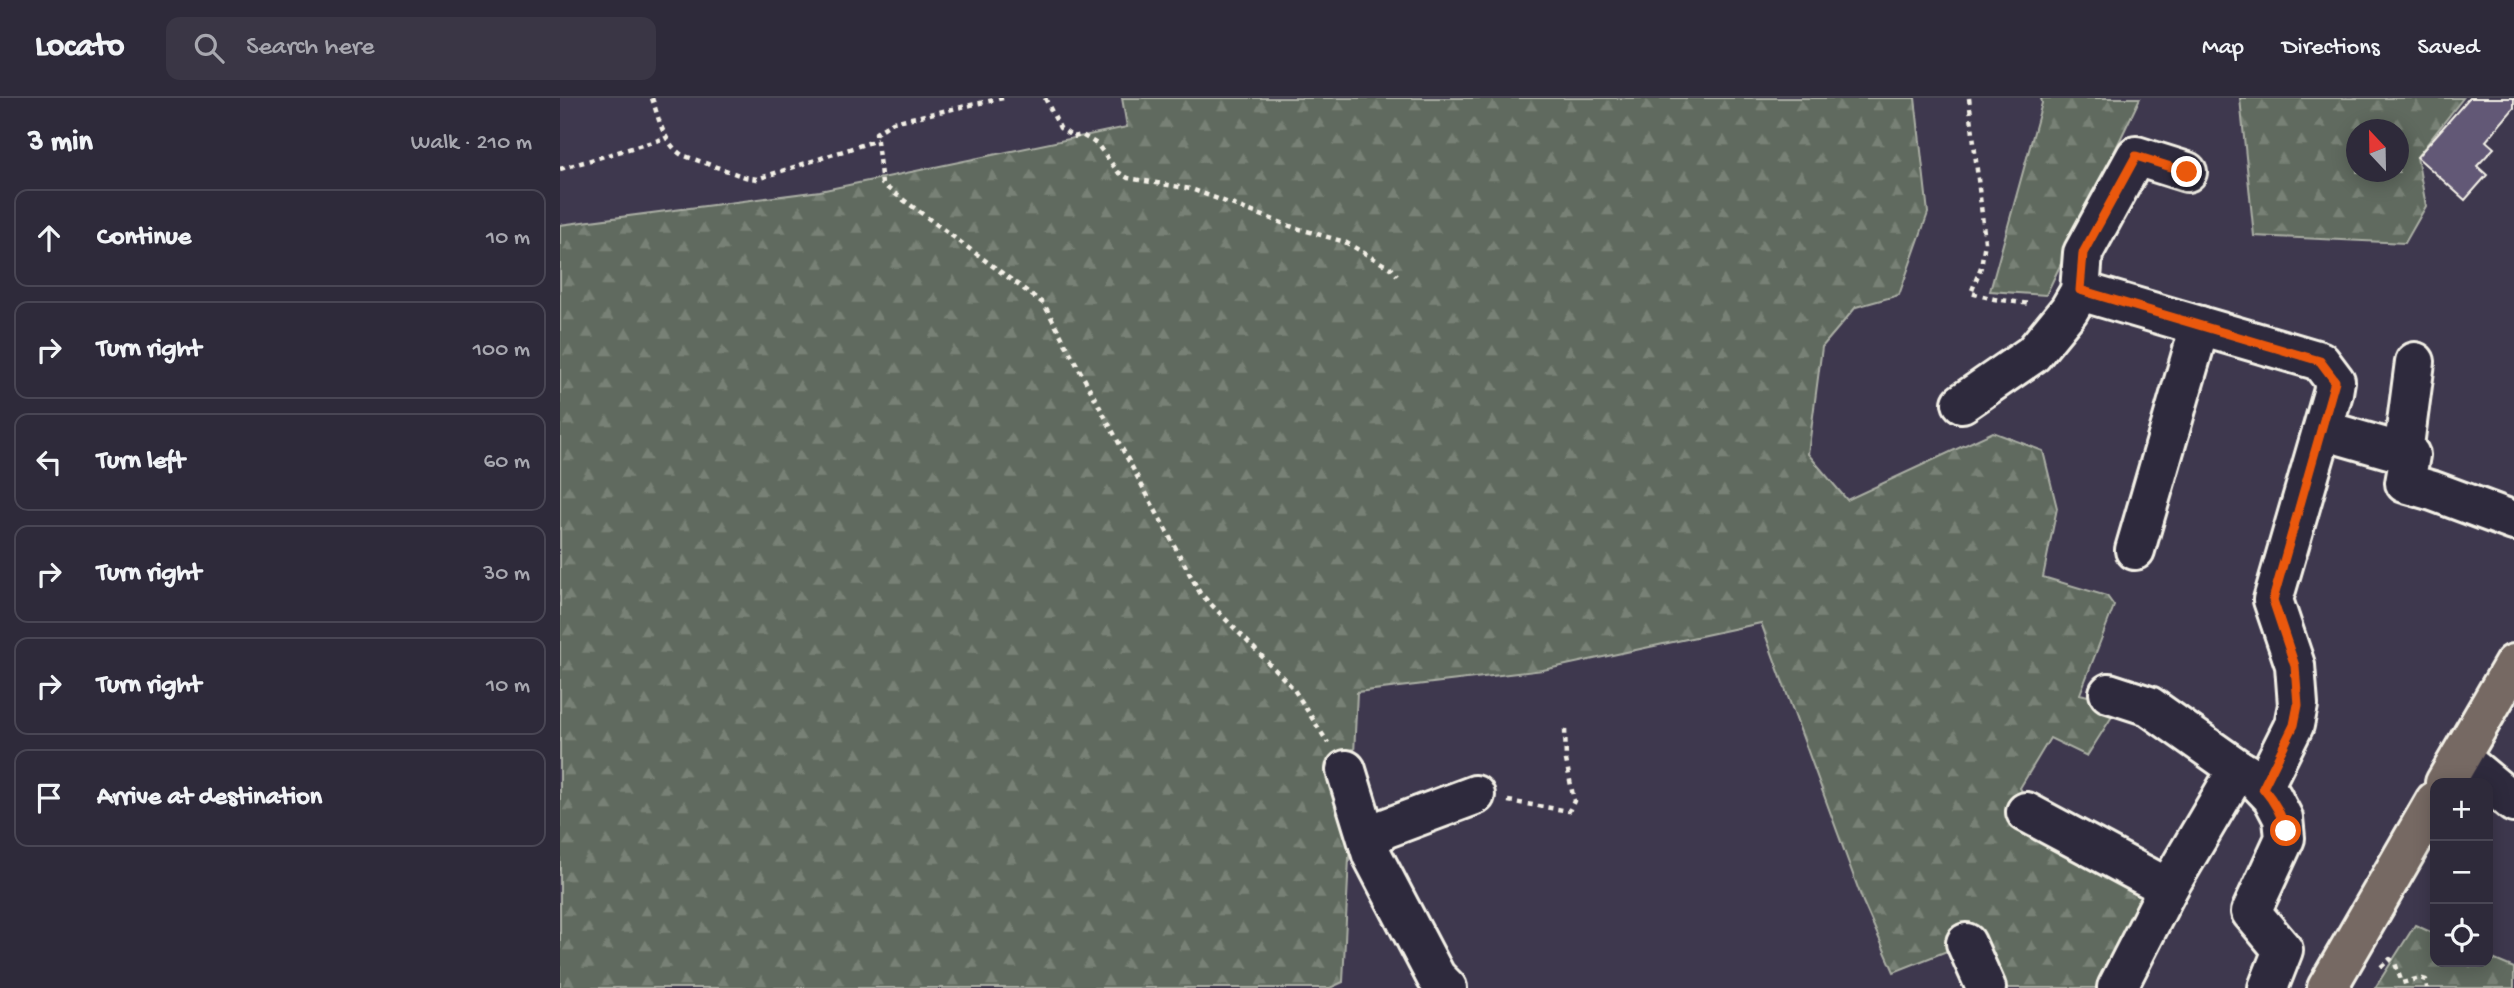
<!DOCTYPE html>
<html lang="en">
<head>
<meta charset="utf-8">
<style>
	body { margin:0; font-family:"Gochi Hand",sans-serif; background:#3a3645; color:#f1f3f6 }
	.controls { position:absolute; right:21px; bottom:21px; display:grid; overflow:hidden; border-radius:14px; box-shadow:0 4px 18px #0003 }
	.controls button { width:63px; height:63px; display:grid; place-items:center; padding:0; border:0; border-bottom:2px solid #494654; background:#2e2a3a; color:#f1f3f6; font:35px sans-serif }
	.compass { position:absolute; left:1786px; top:21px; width:63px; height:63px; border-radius:50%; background:#2e2a3a; box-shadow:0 4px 18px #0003; rotate:338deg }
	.stop { position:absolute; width:21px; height:21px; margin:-16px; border:5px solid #ea580c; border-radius:50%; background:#fff }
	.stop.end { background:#ea580c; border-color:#fff; box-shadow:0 2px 7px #0008 }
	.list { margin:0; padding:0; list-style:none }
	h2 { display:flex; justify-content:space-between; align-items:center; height:91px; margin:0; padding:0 28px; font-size:30px }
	h2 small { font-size:23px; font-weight:400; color:#a7a7af }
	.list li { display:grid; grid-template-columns:46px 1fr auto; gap:21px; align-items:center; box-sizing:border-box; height:98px; margin:0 14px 14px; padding:0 14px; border:2px solid #494654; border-radius:14px }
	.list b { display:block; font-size:26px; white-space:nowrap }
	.list em { font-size:23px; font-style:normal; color:#a7a7af }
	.icon { flex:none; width:38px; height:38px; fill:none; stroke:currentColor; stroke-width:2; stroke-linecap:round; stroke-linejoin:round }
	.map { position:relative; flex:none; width:1954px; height:890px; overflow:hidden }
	header { display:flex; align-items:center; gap:42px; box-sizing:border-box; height:98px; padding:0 35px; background:#2e2a3a; border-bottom:2px solid #494654 }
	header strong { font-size:33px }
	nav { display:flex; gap:38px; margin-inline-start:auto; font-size:24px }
	.search { width:490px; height:63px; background:#3a3645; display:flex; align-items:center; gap:18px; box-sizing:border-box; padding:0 24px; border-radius:14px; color:#a7a7af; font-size:26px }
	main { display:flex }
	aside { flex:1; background:#2e2a3a }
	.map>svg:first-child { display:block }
	.forest { fill:url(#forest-firs); stroke:#aaaea4; stroke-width:2; fill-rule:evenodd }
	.building { fill:#625976; stroke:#f4f1e8; stroke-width:2 }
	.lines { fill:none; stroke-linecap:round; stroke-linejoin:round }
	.minor-casing { stroke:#f4f1e8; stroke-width:44 }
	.major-casing { stroke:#f4f1e8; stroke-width:44 }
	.path { stroke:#f4f1e8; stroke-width:4.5; stroke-dasharray:5 5; stroke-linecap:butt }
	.minor { stroke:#2f2a3d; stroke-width:38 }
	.major { stroke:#766964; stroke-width:38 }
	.route { stroke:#ea580c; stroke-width:9 }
</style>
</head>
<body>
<header>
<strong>Locato</strong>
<div class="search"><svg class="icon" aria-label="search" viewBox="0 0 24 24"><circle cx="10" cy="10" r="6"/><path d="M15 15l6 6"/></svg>Search here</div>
<nav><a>Map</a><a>Directions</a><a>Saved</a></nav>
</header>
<main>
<aside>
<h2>3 min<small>Walk · 210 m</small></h2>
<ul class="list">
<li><svg class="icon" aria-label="ahead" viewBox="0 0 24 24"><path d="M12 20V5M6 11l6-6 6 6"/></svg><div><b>Continue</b></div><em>10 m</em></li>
<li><svg class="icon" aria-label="right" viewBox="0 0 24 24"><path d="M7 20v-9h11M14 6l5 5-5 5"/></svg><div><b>Turn right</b></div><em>100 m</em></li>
<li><svg class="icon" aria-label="left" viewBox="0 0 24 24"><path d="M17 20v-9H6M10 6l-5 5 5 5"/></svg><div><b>Turn left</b></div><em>60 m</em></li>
<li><svg class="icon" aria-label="right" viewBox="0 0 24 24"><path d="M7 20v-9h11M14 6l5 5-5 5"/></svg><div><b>Turn right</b></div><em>30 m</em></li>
<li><svg class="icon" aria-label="right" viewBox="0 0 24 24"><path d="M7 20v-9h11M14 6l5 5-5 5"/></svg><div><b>Turn right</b></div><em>10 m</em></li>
<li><svg class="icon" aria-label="arrive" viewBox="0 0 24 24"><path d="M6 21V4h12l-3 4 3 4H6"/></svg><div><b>Arrive at destination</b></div></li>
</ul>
</aside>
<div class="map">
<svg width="1954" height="890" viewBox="0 0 1954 890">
	<defs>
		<pattern id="forest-firs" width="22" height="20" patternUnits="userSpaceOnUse" patternTransform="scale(1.75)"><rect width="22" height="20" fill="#616b5f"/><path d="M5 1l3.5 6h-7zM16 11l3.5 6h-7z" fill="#788176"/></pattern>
	</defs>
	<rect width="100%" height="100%" fill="#3e384e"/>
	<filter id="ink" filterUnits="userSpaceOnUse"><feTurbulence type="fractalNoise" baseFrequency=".0143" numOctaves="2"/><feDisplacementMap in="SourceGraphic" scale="14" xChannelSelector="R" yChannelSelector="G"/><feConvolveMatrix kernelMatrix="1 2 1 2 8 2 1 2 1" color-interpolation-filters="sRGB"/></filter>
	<g filter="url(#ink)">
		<!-- forest -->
		<g class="forest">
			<path d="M562,0H1355L1368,115L1339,197L1296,209L1262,249L1248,356L1287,402L1433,334L1483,353L1497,410L1483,479L1547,498L1554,508L1520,596L1560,606L1527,658L1490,640L1460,690L1467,703L1587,793L1545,890H1434L1412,843L1334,874L1303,804L1201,525L983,572L797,594L783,884L770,890H0V127L260,93L567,29Z"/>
			<path d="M1481,0H1580L1486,197L1430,193L1482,5Z"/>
			<path d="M1680,0H1903L1857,59L1866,108L1845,145L1694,138ZM1797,32H1839V74H1797Z"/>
			<path d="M1855,827L1875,836V864H1928V859L1954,870V890H1815Z"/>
		</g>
		<!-- building -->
		<path class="building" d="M1909,0H1954V10L1926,43L1934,50L1917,68L1927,77L1905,102L1857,59Z"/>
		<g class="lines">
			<defs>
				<g id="minor">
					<path d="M1520,193L1760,263L1775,283L1773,295L1713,502L1735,567L1738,607L1734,627L1703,689"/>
					<path d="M1402,305L1473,256L1509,212L1520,193L1523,155L1576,58L1627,74"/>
					<path d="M1763,332L1850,357L1845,385L1873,393L1954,423"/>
					<path d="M1843,355L1855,264"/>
					<path d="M1575,452L1640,228"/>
					<path d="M1549,595L1589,608L1678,671L1694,680L1712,699L1723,720L1725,740L1691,814L1723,852L1708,890"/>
					<path d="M1900,660L1954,705"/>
					<path d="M786,672L812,757L876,879L887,890"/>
					<path d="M1466,714L1608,790"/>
					<path d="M809,743L824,731L915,697"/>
					<path d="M1406,845L1426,890"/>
					<path d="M1557,890L1608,790L1678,671"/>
				</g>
				<g id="major">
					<path d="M1885,685L1954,566"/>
					<path d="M1767,890L1875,703"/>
				</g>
			</defs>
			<!-- minor casing -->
			<use href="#minor" class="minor-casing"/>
			<!-- major casing -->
			<use href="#major" class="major-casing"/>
			<!-- path -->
			<g class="path">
				<path d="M92,0C99,21 103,44 122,57L185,79L197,81L317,42"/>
				<path d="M443,0L333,24L316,35L322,86L484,206L640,495L733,590L768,645"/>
				<path d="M485,0L500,30L513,39L522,37L537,46L558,74L568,80L631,91L733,129L785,144L832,171L837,177"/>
				<path d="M1409,0L1425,144L1421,169L1411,195L1434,201L1470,206"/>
				<path d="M0,71L106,40"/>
				<path d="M948,703L1009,713L1014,703L1006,662L1005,631"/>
				<path d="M1821,869L1830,861L1835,865L1842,885L1860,880L1866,882L1867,890"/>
			</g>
			<!-- minor -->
			<use href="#minor" class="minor"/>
			<!-- major -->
			<use href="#major" class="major"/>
		</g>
	</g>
	<g class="lines" filter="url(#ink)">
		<!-- route -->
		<path class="route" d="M1627,74L1576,58L1523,155L1520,192L1760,263L1775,283L1713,502L1735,568L1738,607L1734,627L1703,690C1714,703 1722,717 1726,733"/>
	</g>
</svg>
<div class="controls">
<button>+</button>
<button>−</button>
<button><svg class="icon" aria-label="locate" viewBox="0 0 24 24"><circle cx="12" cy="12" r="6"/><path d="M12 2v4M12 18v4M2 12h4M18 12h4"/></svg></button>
</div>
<svg class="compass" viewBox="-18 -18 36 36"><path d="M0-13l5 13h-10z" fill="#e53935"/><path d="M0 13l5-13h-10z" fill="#a7a7af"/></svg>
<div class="stop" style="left:1726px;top:733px"></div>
<div class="stop end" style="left:1627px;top:74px"></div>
</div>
</main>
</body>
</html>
